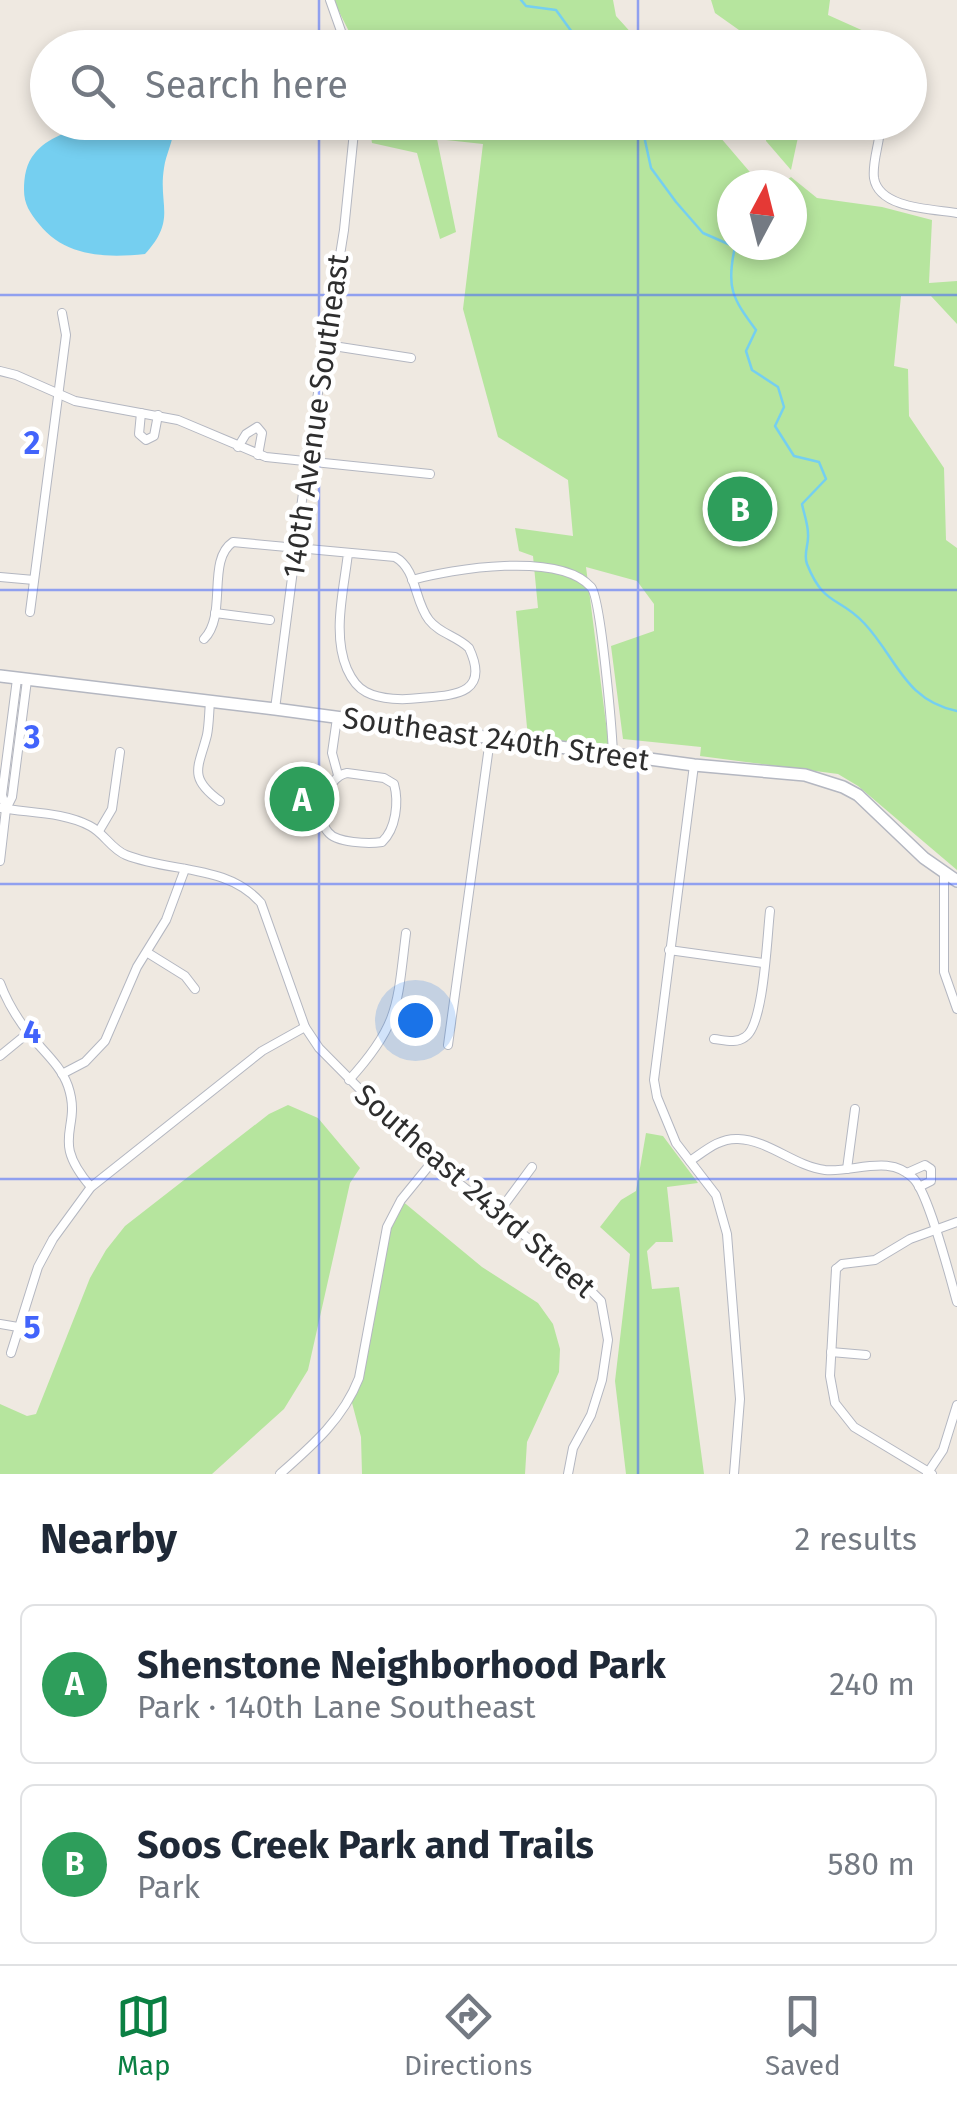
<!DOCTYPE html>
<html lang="en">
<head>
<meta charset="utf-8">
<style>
	body { margin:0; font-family:"Fira Sans",sans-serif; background:#f2f2f3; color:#1f2937 }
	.compass { position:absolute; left:717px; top:170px; width:90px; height:90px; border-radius:50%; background:#fff; box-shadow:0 5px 15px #0003; rotate:7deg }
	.you { position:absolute; left:415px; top:1020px; width:35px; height:35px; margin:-25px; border:8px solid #fff; border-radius:50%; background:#1a73e8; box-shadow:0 0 0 15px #1a73e833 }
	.badge { display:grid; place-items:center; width:65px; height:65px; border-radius:50%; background:#0b8043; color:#fff; font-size:32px; font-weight:700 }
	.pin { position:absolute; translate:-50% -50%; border:5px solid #fff; box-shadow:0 2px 10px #0006 }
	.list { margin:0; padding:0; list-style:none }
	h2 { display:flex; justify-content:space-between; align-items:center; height:130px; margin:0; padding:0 40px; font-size:42px }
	h2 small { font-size:32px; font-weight:400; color:#747a83 }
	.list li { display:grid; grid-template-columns:65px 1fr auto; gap:30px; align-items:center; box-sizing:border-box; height:160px; margin:0 20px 20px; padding:0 20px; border:2px solid #e0e1e3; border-radius:15px }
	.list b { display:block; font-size:38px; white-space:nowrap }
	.list p { margin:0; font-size:32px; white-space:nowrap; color:#747a83 }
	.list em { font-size:32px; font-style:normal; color:#747a83 }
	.icon { flex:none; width:55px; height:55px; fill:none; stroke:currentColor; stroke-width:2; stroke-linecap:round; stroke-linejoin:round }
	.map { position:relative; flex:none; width:957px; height:1474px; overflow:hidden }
	.search { position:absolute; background:#fff; box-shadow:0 5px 15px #0003; left:30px; right:30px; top:30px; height:110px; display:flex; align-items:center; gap:25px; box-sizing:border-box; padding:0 35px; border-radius:55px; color:#747a83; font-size:38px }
	.sheet { height:490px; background:#fff }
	nav { display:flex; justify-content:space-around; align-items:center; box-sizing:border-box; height:140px; border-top:2px solid #e0e1e3; background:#fff; font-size:28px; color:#747a83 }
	nav a { display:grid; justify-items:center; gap:5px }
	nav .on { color:#0b8043 }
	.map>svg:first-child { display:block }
	.green { fill:#b6e59e }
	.water { fill:#75cff0 }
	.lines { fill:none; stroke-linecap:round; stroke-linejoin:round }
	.stream { stroke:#75cff0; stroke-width:2.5 }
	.minor-casing { stroke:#b4b7c1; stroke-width:10 }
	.secondary-casing { stroke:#b4b7c1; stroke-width:14 }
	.minor { stroke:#fff; stroke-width:8 }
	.secondary { stroke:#fff; stroke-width:11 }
	.grid { fill:none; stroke:#4264fb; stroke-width:2.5; stroke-opacity:0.55 }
	.labels { text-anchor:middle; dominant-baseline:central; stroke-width:9; stroke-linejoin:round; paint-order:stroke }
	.street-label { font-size:30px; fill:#2e2e2e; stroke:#fff }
	.grid-label { font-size:32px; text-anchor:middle; font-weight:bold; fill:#4264fb; stroke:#fff; stroke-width:9; stroke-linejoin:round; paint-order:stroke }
</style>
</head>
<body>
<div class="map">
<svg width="957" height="1474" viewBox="0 0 957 1474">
	<rect width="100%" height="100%" fill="#efe9e1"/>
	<!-- green -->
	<g class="green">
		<path d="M333,0H613L616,16L644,47H357Z"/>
		<path d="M711,0H830L828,15L886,41V47H763L715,13Z"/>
		<path d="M359,122L708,123L761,185H732V245H792V185H780L791,177L817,198L882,207L932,220L929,283L957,281V324L931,296H901L894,366L908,369L909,416L944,468L946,540L957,548V870L858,786L838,774L700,756L701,747L623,739L611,646L654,631V604L637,581L586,567L609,747L528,738L516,611L538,608L533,556L519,551L515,528L573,536L568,480L498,437L463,309L483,144L437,139L456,232L440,239L417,153L372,143L370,131L358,129Z"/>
		<path d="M767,123H801L791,170L766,141Z"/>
		<path d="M288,779L322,783L317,813L284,809Z"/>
		<path d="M288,1105L318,1118L360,1168L350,1183L308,1370L284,1409L212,1474H0V1404L27,1416L36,1414L90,1278L106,1250L125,1226L269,1114Z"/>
		<path d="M646,1133L663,1136L698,1183L667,1187L673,1242H656L647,1251L652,1289L679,1287L704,1474H626L615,1381L630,1254L600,1227L621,1200L636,1191Z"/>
		<path d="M401,1200L482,1267L538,1303L553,1324L560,1349L559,1372L527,1442L525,1474H362L361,1437L351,1399L383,1245Z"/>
	</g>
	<!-- water -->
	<path class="water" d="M88,123H171L174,128C173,142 166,154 164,168C158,206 177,219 145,254C106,258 65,257 39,224C30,213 24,204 24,190C24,177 26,163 35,153C47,138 70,131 88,123Z"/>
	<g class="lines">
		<!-- stream -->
		<g class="stream">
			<path d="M521,0L526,6L556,10L577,39L579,48"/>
			<path d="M641,122L651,168L676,202L703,233L735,247C726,287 732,298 756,330L746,351L752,370L778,387L784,407L775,426L794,456L819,462L826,479L802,504C804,514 808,524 808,534C809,545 803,554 807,564C824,607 839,596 864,623C897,658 904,700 957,711"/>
		</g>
		<defs>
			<g id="minor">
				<path d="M330,0L347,48"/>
				<path d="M877,122L880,130C879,145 872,163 874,178C879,209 933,209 957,213"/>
				<path d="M327,345L411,358"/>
				<path d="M0,371L16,375L75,401L178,420L266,457L430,474"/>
				<path d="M141,413L139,434L146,440L154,436L158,415"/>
				<path d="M238,447L246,434L257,427L262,433L258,455"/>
				<path d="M0,577L34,580"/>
				<path d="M412,580C452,569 559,551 591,587C601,598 612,731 613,754"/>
				<path d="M30,612L66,335L62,313"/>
				<path d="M215,613L270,620"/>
				<path d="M204,639C228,615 206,560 233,542L395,557C417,569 414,601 429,620C440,634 457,636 469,648C491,695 453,695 420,698C404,700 381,700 366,692C358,688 351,678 347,669C332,634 344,589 348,553"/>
				<path d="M210,702C209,713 209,725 207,735C199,767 187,777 220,801"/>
				<path d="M275,709L307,462L344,230L355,122"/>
				<path d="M337,718L332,753L338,775"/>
				<path d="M694,765L654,1080L657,1097L676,1143L716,1195L727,1234L740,1399L734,1474"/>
				<path d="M347,773L384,778L394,784C399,802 396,829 382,842C369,844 336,843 328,832C316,819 325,777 347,773Z"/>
				<path d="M0,808C29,813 64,812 90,826C104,833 111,849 126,855C171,873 227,864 261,903L305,1027L319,1048L432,1162L578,1278L601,1301L608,1340L602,1380L591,1415L573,1448L568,1474"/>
				<path d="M6,809L12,797L27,680"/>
				<path d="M99,831L112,809L120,752"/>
				<path d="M0,861L6,809L2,795L17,679"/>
				<path d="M944,874V972L957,1009"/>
				<path d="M669,950L763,963"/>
				<path d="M148,953L185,976L195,989"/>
				<path d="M0,983C7,1002 18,1020 31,1036C44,1052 61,1066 68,1086C83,1130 48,1137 91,1187"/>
				<path d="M714,1039C724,1040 736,1044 745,1037C764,1026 767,936 770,911"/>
				<path d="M448,1045L490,739"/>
				<path d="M0,1056L28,1033"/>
				<path d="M62,1074L85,1062L105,1041L137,967L166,920L185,869"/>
				<path d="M349,1080C400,1024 397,1005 406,933"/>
				<path d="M690,1161C705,1151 719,1138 738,1139C769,1140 794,1166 825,1170C854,1173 890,1153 914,1179C929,1195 950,1277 957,1302"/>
				<path d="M847,1169L855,1109"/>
				<path d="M907,1173L925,1165L931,1169V1181L919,1187"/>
				<path d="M498,1213L532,1167"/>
				<path d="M836,1269L830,1376L835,1403L854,1427L932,1474"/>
				<path d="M836,1269L842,1264L875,1260L910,1239L957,1222"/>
				<path d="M0,1324L18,1327"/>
				<path d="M831,1352L866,1355"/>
				<path d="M11,1353L38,1267L53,1239L91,1187L262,1051L305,1027"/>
				<path d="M280,1474C313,1445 343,1419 359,1378L387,1227L401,1200L432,1162"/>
				<path d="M927,1474L943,1450L957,1405"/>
			</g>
			<path id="secondary" d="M0,676L275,709L694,765L805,775L843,787L858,795L924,858L957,881"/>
		</defs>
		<!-- minor casing -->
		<use href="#minor" class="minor-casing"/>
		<!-- secondary casing -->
		<use href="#secondary" class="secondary-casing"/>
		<!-- minor -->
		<use href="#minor" class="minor"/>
		<!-- secondary -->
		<use href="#secondary" class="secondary"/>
	</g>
	<!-- grid -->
	<path class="grid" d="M319,0V48M638,0V48M319,122V1474M638,122V1474M0,295H957M0,590H957M0,884H957M0,1179H957"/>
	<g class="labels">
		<!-- street labels -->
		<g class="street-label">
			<text transform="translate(316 416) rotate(-82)">140th Avenue Southeast</text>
			<text transform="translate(496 739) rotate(8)">Southeast 240th Street</text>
			<text transform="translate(475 1191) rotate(41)">Southeast 243rd Street</text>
		</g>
	</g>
	<g class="grid-label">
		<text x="32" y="454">2</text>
		<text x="32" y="748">3</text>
		<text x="32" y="1043">4</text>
		<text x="32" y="1338">5</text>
	</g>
</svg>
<svg class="compass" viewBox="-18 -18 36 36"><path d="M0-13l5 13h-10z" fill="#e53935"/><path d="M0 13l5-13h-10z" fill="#747a83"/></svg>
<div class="you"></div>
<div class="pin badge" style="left:302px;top:799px;background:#2e9e5b">A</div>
<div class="pin badge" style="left:740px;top:509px;background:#2e9e5b">B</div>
<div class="search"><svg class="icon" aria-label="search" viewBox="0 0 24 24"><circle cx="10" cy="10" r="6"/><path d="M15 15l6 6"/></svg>Search here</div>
</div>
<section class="sheet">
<h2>Nearby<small>2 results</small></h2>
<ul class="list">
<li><span class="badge" style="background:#2e9e5b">A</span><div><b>Shenstone Neighborhood Park</b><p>Park · 140th Lane Southeast</p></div><em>240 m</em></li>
<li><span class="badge" style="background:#2e9e5b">B</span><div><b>Soos Creek Park and Trails</b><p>Park</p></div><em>580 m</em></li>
</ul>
</section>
<nav>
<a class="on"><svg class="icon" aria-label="map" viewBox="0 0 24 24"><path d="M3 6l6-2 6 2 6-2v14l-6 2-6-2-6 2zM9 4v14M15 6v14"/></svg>Map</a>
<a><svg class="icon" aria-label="directions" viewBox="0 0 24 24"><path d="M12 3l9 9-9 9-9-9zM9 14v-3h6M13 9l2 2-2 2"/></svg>Directions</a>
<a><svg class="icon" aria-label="saved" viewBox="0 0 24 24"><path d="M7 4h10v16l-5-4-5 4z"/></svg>Saved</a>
</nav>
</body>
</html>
